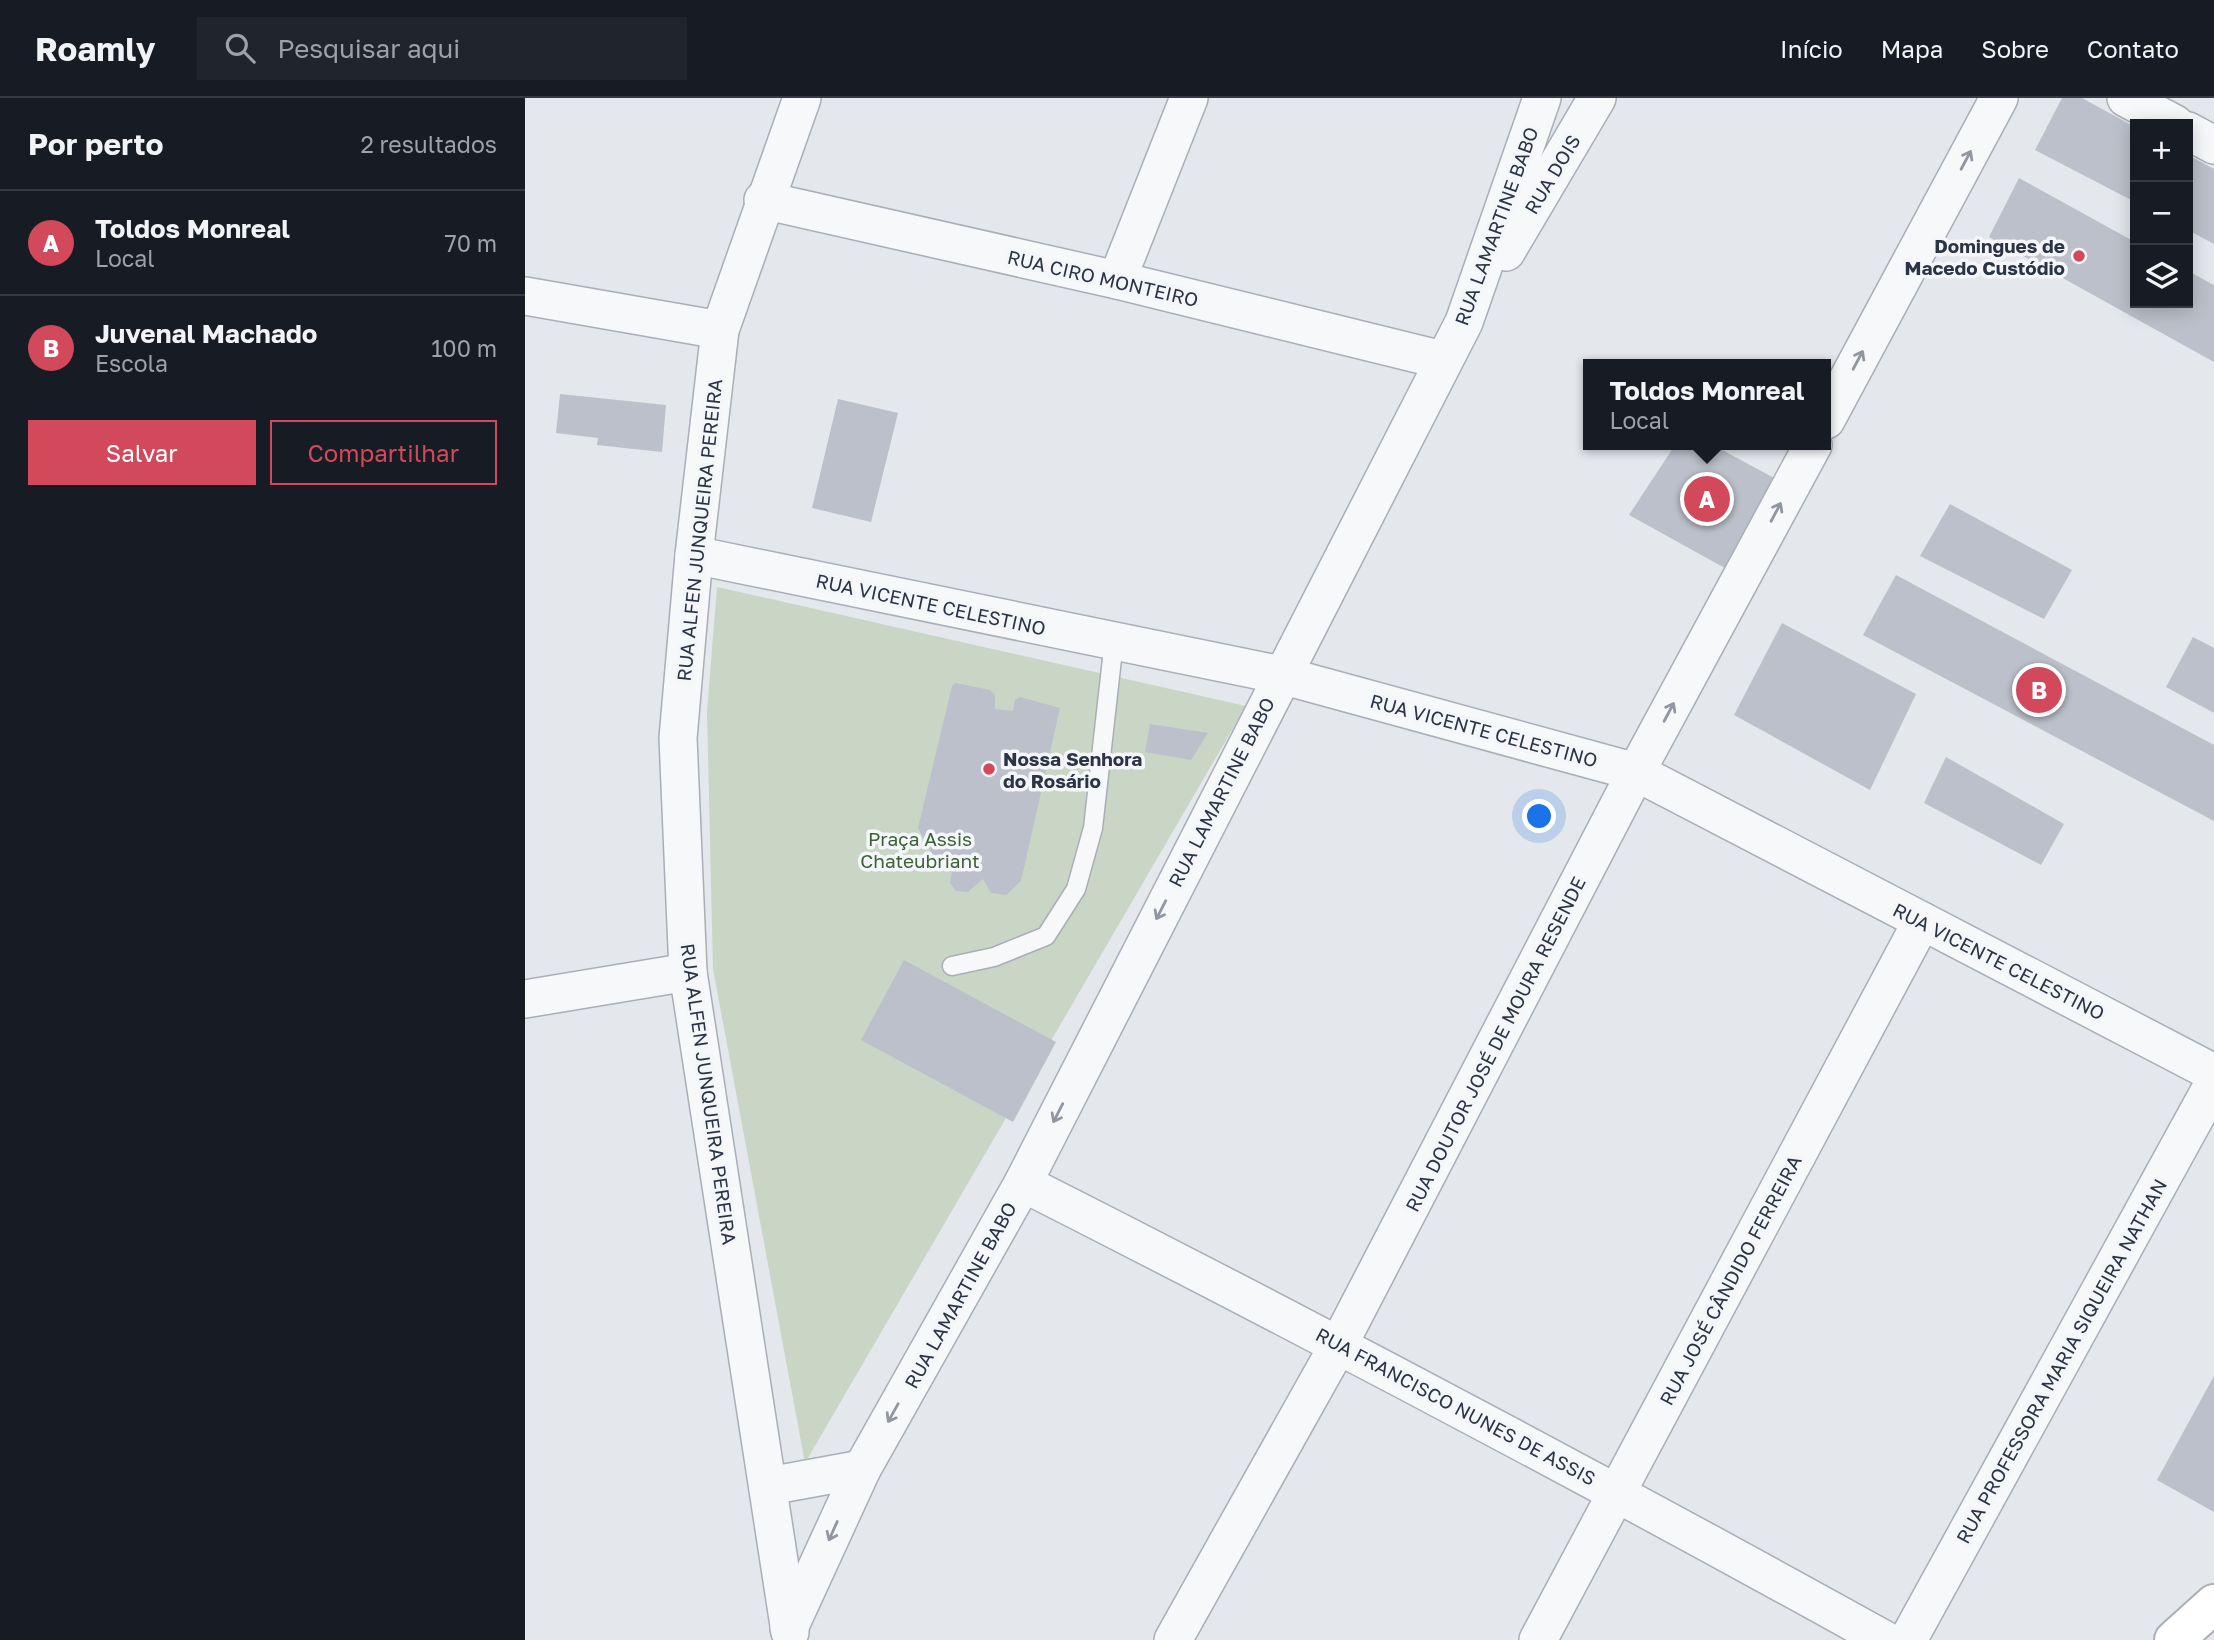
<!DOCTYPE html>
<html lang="pt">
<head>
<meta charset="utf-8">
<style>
	body { margin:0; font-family:"Golos Text",sans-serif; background:#20242c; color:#f1f3f6 }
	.controls { position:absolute; right:21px; top:21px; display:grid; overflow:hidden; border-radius:0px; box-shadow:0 4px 18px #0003 }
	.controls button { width:63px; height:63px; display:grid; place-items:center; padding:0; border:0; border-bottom:2px solid #363941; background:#171b24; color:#f1f3f6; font:35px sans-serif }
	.you { position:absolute; left:1015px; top:719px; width:24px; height:24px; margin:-18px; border:5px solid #fff; border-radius:50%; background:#1a73e8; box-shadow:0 0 0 10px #1a73e833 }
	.badge { display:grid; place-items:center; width:46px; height:46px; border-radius:50%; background:#d1495b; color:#fff; font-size:23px; font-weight:700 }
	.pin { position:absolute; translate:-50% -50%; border:4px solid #fff; box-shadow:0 2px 7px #0006 }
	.popup { position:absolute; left:1058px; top:261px; width:248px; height:91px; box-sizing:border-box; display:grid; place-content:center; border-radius:0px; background:#171b24; filter:drop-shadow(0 2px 5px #0005); font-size:23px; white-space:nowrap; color:#9ea1a6 }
	.popup b { font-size:26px; color:#f1f3f6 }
	.popup::after { content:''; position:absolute; left:50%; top:100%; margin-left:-14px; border:14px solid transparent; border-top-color:#171b24 }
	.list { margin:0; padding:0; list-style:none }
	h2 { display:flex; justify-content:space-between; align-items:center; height:91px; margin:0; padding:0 28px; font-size:30px }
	h2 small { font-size:23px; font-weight:400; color:#9ea1a6 }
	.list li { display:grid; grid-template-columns:46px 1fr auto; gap:21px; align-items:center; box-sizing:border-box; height:105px; padding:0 28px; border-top:2px solid #363941 }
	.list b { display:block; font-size:26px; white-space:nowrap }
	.list p { margin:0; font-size:23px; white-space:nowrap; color:#9ea1a6 }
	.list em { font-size:23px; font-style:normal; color:#9ea1a6 }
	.actions { display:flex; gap:14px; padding:21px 28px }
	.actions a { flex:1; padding:16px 0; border:2px solid #d1495b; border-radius:0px; text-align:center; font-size:24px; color:#d1495b }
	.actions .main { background:#d1495b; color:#fff }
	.icon { flex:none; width:38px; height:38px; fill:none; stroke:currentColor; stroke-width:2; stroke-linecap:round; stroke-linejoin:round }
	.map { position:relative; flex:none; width:1689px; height:1542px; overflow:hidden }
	header { display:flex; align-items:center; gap:42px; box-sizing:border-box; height:98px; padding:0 35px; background:#171b24; border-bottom:2px solid #363941 }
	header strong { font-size:33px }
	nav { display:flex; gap:38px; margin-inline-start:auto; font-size:24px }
	.search { width:490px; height:63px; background:#20242c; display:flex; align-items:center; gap:18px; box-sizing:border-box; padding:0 24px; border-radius:0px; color:#9ea1a6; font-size:26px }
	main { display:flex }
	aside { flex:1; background:#171b24 }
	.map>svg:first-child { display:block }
	.green { fill:#c9d6c5 }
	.building { fill:#bbc0ca }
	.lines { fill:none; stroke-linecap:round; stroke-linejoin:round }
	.service-casing { stroke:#a9aeb7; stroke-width:21 }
	.minor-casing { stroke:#a9aeb7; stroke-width:40 }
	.secondary-casing { stroke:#a9aeb7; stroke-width:42 }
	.service { stroke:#f7f8fa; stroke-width:18 }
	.minor { stroke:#f7f8fa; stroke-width:37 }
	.secondary { stroke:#fff; stroke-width:38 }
	.oneway { stroke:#9196a0 }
	.poi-dot { fill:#d1495b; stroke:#f4f6f9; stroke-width:2.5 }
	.labels { text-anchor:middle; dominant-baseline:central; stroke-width:7; stroke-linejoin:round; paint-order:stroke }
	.street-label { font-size:19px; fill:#2b3445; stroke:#f4f6f9 }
	.poi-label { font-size:19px; font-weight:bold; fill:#2b3445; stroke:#f4f6f9; text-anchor:end }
	.park-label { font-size:19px; fill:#3f6138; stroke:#f4f6f9 }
</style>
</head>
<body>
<header>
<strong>Roamly</strong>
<div class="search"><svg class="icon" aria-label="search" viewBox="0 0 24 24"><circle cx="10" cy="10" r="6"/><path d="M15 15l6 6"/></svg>Pesquisar aqui</div>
<nav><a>Início</a><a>Mapa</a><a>Sobre</a><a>Contato</a></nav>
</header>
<main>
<aside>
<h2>Por perto<small>2 resultados</small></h2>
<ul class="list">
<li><span class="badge">A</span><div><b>Toldos Monreal</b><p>Local</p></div><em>70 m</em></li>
<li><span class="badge">B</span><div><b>Juvenal Machado</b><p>Escola</p></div><em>100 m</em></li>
</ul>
<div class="actions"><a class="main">Salvar</a><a>Compartilhar</a></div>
</aside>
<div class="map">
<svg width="1689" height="1542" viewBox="0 0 1689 1542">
	<rect width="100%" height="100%" fill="#e4e7ec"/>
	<!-- green -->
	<path class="green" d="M192,489L721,608L280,1365L188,871L182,614Z"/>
	<!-- building -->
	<g class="building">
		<path d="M1537,0H1557L1610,29V104L1510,52Z"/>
		<path d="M1663,57L1689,71V146L1663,132Z"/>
		<path d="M1494,80L1610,144V205H1663V173L1689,187V264L1464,139Z"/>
		<path d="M35,296L141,307L137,354L72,347L73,340L31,335Z"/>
		<path d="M313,301L373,315L346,424L287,410Z"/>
		<path d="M1150,347H1188L1258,385L1207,474L1104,417Z"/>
		<path d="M1425,406L1547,472L1519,521L1395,458Z"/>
		<path d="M1371,477L1689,647V723L1338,537Z"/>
		<path d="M1257,525L1391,596L1345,692L1209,617Z"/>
		<path d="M1668,539L1689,550V615L1641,589Z"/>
		<path d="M431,585L465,592L470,597V611L488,613L490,602L495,599L535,610L496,783L481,797L466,795L458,781L443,794L431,793L425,785L427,773L422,768H414L393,730L427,588Z"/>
		<path d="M625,626L683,635L666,662L620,654Z"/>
		<path d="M1421,659L1539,726L1516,767L1399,705Z"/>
		<path d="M379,862L531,944L488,1024L336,942Z"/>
		<path d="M1689,1278V1414L1632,1382Z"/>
	</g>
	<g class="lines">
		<defs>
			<path id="service" d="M427,868L469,859L521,838L551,791L568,730L589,543"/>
			<g id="minor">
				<path d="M1601,0L1650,26"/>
				<path d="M1663,33L1689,47"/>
				<path d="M238,102L592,182L917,262"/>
				<path d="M981,154L1072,0"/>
				<path d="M592,182L664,0"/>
				<path d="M0,198L195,232"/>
				<path d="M1301,322L1474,0"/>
				<path d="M169,457L756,577L1111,674L1689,975"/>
				<path d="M0,901L163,874"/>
				<path d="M498,1085C788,1232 1075,1384 1360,1542"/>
				<path d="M244,1388L337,1371"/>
				<path d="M264,1530L337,1371L498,1085L939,224L1017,0"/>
				<path d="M265,1534L163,874L153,640L169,457L195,232L277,0"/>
				<path d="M648,1542L814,1246L1111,674L1288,347"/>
				<path d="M1013,1542L1397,823"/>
				<path d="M1383,1542L1689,985"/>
			</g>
			<path id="secondary" d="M1649,1542L1689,1506"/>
		</defs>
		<!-- service casing -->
		<use href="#service" class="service-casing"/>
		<!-- minor casing -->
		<use href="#minor" class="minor-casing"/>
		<!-- secondary casing -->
		<use href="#secondary" class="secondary-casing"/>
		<!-- service -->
		<use href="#service" class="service"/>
		<!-- minor -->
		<use href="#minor" class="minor"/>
		<!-- secondary -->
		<use href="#secondary" class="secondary"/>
	</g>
	<!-- one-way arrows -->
	<defs><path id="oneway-shaft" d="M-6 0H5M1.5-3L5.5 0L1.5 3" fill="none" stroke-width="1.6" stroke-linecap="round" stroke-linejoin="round" transform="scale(1.75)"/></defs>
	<g class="oneway">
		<use href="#oneway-shaft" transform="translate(1441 62) rotate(-62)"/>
		<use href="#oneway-shaft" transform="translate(1333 262) rotate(-62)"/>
		<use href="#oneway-shaft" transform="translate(1251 414) rotate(-62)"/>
		<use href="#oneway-shaft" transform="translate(1144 614) rotate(-62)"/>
		<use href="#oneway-shaft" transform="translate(636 812) rotate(117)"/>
		<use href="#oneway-shaft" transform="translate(533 1015) rotate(117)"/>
		<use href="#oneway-shaft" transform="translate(368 1315) rotate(119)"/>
		<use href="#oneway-shaft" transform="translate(308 1433) rotate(114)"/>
	</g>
	<!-- markers -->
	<g class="poi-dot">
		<circle cx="1554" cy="158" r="7"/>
		<circle cx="464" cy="671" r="7"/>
	</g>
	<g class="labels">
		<!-- street labels -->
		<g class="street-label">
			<text transform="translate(1027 76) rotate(-59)">RUA DOIS</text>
			<text transform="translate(971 128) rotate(-70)">RUA LAMARTINE BABO</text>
			<text transform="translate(578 180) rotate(13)">RUA CIRO MONTEIRO</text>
			<text transform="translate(174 432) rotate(-84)">RUA ALFEN JUNQUEIRA PEREIRA</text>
			<text transform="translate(406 506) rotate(12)">RUA VICENTE CELESTINO</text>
			<text transform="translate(959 632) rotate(15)">RUA VICENTE CELESTINO</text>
			<text transform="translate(696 694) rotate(-63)">RUA LAMARTINE BABO</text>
			<text transform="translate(1474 863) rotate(27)">RUA VICENTE CELESTINO</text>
			<text transform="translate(970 946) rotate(-63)">RUA DOUTOR JOSÉ DE MOURA RESENDE</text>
			<text transform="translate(184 996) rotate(82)">RUA ALFEN JUNQUEIRA PEREIRA</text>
			<text transform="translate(1205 1182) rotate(-62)">RUA JOSÉ CÂNDIDO FERREIRA</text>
			<text transform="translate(435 1197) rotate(-61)">RUA LAMARTINE BABO</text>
			<text transform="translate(1536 1263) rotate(-61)">RUA PROFESSORA MARIA SIQUEIRA NATHAN</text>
			<text transform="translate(931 1308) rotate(28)">RUA FRANCISCO NUNES DE ASSIS</text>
		</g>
		<!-- poi labels -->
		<g class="poi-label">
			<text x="1540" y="147">Domingues de<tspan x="1540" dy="22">Macedo Custódio</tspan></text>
			<text x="478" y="660" text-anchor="start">Nossa Senhora<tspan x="478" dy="22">do Rosário</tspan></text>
		</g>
		<!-- park labels -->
		<g class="park-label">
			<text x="395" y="740">Praça Assis<tspan x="395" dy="22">Chateubriant</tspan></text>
		</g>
	</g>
</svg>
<div class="controls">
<button>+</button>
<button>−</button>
<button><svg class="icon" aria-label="layers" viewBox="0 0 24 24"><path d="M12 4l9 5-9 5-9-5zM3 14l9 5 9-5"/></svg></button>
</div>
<div class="you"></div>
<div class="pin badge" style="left:1182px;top:401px">A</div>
<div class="popup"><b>Toldos Monreal</b>Local</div>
<div class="pin badge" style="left:1514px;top:592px">B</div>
</div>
</main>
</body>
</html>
